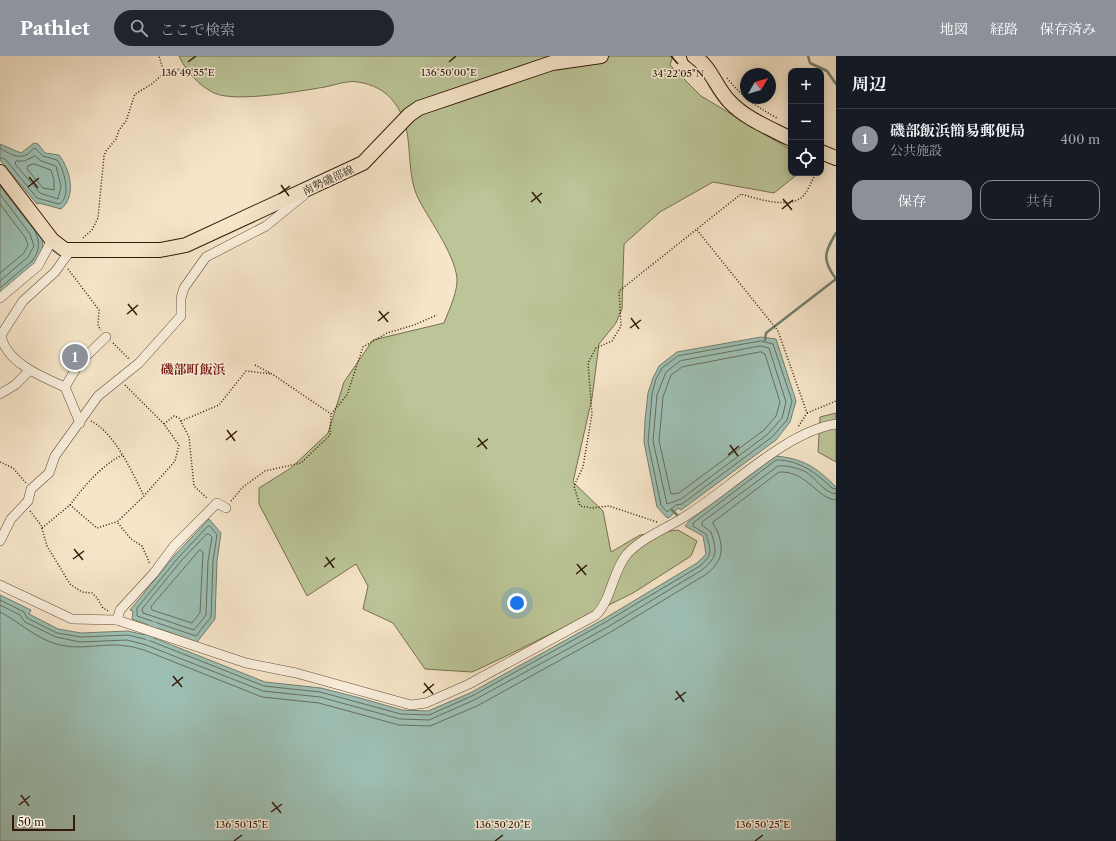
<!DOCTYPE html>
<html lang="ja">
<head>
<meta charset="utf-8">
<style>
	body { margin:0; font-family:"Libre Caslon Text","Noto Serif JP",serif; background:#20242c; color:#f1f3f6 }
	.controls { position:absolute; right:12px; top:12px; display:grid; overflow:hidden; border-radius:8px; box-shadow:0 2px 10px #0003 }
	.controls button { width:36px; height:36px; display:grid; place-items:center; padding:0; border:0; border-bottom:1px solid #363941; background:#171b24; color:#f1f3f6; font:20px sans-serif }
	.compass { position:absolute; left:740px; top:12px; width:36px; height:36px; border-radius:50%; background:#171b24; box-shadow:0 2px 10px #0003; rotate:52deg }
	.scale { position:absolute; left:12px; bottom:10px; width:63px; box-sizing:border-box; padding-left:4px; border:2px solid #331c07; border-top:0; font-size:11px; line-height:14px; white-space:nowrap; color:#331c07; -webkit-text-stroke:3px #f9eedc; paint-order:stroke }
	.you { position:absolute; left:517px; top:547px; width:14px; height:14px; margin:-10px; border:3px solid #fff; border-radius:50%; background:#1a73e8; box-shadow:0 0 0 6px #1a73e833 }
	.badge { display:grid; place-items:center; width:26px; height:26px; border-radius:50%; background:#8c9099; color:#fff; font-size:13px; font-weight:700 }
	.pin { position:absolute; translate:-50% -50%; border:2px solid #fff; box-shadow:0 1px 4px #0006 }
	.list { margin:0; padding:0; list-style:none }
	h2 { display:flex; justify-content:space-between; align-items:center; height:52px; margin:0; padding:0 16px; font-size:17px }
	h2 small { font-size:13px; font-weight:400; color:#9ea1a6 }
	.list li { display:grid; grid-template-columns:26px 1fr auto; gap:12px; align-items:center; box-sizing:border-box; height:60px; padding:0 16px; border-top:1px solid #363941 }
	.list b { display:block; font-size:15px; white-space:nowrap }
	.list p { margin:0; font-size:13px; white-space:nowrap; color:#9ea1a6 }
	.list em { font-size:13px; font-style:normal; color:#9ea1a6 }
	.actions { display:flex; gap:8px; padding:12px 16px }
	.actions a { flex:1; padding:9px 0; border:1px solid #8c9099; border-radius:12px; text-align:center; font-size:14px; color:#8c9099 }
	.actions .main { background:#8c9099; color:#fff }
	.icon { flex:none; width:22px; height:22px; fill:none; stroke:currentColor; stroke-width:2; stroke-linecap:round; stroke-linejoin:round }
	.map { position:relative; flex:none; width:836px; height:785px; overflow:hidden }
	header { display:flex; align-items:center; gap:24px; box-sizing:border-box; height:56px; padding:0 20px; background:#8c9099; color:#fff }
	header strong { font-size:19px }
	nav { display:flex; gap:22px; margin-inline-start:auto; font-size:14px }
	.search { width:280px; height:36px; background:#20242c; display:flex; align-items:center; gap:10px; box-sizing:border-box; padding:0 14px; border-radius:22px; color:#9ea1a6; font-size:15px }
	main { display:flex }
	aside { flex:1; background:#171b24 }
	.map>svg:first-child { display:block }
	.green { fill:#bbc597; stroke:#77704f }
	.water { fill:#9dbfb3; stroke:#737e6e }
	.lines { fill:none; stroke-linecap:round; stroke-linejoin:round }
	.shore { stroke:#686e5d; stroke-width:1 }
	.stream { stroke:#737e6e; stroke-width:2.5 }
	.canal { stroke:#9dbfb3; stroke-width:9 }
	.street-casing { stroke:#644e38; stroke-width:10 }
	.primary-casing { stroke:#331c07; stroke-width:16 }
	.path { stroke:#331c07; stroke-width:1.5; stroke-dasharray:1 2; stroke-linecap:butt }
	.street { stroke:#f9eedc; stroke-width:9 }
	.primary { stroke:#f6e5c9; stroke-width:14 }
	.ticks { fill:none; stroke:#331c07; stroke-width:1.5 }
	.labels { text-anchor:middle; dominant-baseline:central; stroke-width:3; stroke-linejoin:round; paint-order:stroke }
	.street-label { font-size:11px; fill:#331c07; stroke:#f9eedc }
	.quarter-label { font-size:13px; font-weight:bold; fill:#7a1f14; stroke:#f9eedc }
	.ticks-label { font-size:10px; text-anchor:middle; fill:#331c07; stroke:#f9eedc; stroke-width:3; stroke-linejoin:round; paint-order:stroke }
</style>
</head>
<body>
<header>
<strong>Pathlet</strong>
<div class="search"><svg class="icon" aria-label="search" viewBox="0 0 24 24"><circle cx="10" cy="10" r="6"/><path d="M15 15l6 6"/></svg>ここで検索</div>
<nav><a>地図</a><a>経路</a><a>保存済み</a></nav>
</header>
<main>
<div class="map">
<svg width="836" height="785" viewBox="0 0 836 785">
	<rect width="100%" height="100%" fill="#f6e5c9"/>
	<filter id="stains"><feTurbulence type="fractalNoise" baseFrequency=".005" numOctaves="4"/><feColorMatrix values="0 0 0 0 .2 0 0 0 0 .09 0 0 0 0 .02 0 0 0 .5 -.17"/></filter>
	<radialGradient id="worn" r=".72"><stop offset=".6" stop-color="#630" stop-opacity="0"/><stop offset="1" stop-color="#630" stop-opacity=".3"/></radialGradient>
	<!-- green -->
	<g class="green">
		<path d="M179,0H673L670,9L701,40L791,94V117H799L774,137L713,126L660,156L624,188L622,253L616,267L599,288L592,342L573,426L603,455L611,496L640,479L678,474L697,485L691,500L633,537L498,604L472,616L425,613L393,567L363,553L368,530L356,508L307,540L259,448V432L291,412L328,377L344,326L373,284L444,267C449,254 456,240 457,226C458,203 430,165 419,144C403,113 417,75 394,46C386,35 372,28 358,26C348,24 335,29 325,31C300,35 236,47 214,37C198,29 186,15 179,0Z"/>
		<path d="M836,357V406L818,396L820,361Z"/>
	</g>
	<!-- water -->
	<g class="water">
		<path d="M34,87L38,88L45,97L59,99C70,113 77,140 61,153L39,147L37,148L0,104V88L21,97Z"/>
		<path d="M0,123L42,183C43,189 43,195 40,201C34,213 10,228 0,237Z"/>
		<path d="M761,281L776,283L796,345L790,366L776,384L681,454L678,452L670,461L667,462L657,451L644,386L645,364L648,337L653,322L659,310L677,296Z"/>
		<path d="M776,400C804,403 816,411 836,431V785H0V539L31,554L29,558L58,573L81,577L128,575L149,580L265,626L321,632L360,642L402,654L428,655L470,637L602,564L697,507L706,498L703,480L685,470L689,465Z"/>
		<path d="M209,463L221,477L217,505L215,563L197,586L132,563L133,555L130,554L175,499Z"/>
	</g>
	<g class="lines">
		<!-- shore -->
		<g class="shore">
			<path d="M0,92C8,97 18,104 28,98C30,96 32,93 35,92L43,100L57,104C64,112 72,142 59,148L37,142L5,103L0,102"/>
			<path d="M35,100L41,105L56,110L61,130L58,143L40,137L15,108L16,105H24Z"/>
			<path d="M34,108L51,114L54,124V134L43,132L27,113L28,110Z"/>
			<path d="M0,130L35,175C40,186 40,195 32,205L0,232"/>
			<path d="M0,138L30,178L34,190L28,201L0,225"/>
			<path d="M0,148L25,181L28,189L24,197L0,217"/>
			<path d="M761,285L773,288L792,345L787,364L772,381L682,448L676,449L667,456L661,449L648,386L652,338L656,323L662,312L678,300Z"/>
			<path d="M761,290L769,292L786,346L782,362L768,378L681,443L667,448L653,385L657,339L666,316L680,305Z"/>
			<path d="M761,296L765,298L780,346L776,360L764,374L679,437L671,438L659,385L663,341L671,319L682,311Z"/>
			<path d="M210,470L217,479L213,505L211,561L196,580L137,560V552L178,502L207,471Z"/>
			<path d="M207,478H209L212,481L208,505L206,559L194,574L143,557L142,553L181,505Z"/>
			<path d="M200,494L203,496L200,557L192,567L152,554L151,551Z"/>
			<path d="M0,544L24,556L27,562L57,577L81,581L128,579L148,584L264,630L320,636L401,658L429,659L472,640L604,567L700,510C713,498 711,495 706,478L693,470V467L776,404C800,404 816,417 832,432L836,433"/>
			<path d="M0,549L20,559L25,566L56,581L80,586L127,584L146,589L263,635L320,641L400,663L429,664L474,644L606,572L702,514C718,501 717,495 711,476L702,469V466L778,410C786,409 798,412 806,416C816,422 824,437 836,438"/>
			<path d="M0,556C18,565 33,580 53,587C80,596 101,586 126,590C132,590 139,593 144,594L262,641L319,647L399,669L430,670L477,650L609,577L705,519C722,506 725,495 717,474C715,471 713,469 713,466L779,416C808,415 817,443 836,444"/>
		</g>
		<!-- stream -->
		<g class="stream">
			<path d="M808,0L810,7L827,15L836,28"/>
			<path d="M765,284L766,277L836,223C821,203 825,196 836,177"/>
			<path d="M672,454L680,462"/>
		</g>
		<!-- canal -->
		<path class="canal" d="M149,580L153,570"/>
		<defs>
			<g id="street">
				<path d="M70,195L55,216L23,245L1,279C5,306 42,321 65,331L80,367"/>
				<path d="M0,242L38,210L52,184"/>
				<path d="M65,331L80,306L106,281"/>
				<path d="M0,338L15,329L29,315"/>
				<path d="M0,485L11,463L28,445L31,433L49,417L55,400L98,340L139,307L181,260V242L184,232L206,201L266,170L304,139"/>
				<path d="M0,529L72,563L117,564L246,607L296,617L411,649L426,647L469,628L596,559C612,543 612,516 627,498C642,482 663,474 681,463C727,436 784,376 836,368"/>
				<path d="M117,564L120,554L154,517L174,490L217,447L226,452"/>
			</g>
			<g id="primary">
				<path d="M694,0C711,11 716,32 730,46C746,63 770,72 791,83"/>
				<path d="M821,96L836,102"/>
				<path d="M0,116L52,184L65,194H160L186,189L363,107L409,59L419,52L552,7L601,0"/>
			</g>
		</defs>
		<!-- street casing -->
		<use href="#street" class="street-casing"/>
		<!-- primary casing -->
		<use href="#primary" class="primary-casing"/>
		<!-- path -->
		<g class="path">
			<path d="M727,22C741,40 757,51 777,62"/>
			<path d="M697,174L778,275L807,357L798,371"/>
			<path d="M83,182L92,174L98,162L104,100L106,95L116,83L119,74L126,65L135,38L152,28L164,17L159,0"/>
			<path d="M68,213L99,254L98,270L101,274"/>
			<path d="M113,287L130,304"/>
			<path d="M255,309L272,318L331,358"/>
			<path d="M125,329L164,368L179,389L175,405L144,440L117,466L131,483L142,490L150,508"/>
			<path d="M807,357L836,345"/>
			<path d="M91,365C115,377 132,416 144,440"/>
			<path d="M181,365L219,349L246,315L272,318"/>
			<path d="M164,368L174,360L179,362L189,381L194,430L208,443"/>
			<path d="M0,406L13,412L26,427"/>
			<path d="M231,445L243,431L265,415L301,407L330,379L331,358L347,339L363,291L387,277L414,269L437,259"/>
			<path d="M70,449C84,430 101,410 122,399"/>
			<path d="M30,455L41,469L47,490L70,528L82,536L92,537L97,542L103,552L108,555"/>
			<path d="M657,466L609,450L592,452L580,450L574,430L583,411L592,358L588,307L596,292L612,285L621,270L619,235L741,138C757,143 792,154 804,139C809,133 812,124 816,117"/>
			<path d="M42,472L70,449L97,472L116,466"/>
		</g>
		<!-- street -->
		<use href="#street" class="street"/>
		<!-- primary -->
		<use href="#primary" class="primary"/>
	</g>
	<!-- ticks -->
	<path class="ticks" d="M671,0L678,8M188,6L196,0M449,6L456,0M29,121L38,132M281,129L289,140M28,131L39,122M532,136L541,147M279,138L290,130M783,143L792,154M531,146L542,137M782,153L793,144M128,248L137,259M379,255L388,266M127,258L138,249M631,262L639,273M378,265L389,256M630,272L641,264M227,374L235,385M478,382L487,393M226,384L237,375M730,389L738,400M477,391L488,383M728,399L739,390M74,493L83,504M326,501L334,512M73,503L84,495M577,508L586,519M324,511L335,502M576,518L587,509M173,620L182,631M424,627L433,638M172,630L183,621M676,635L684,646M423,637L434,628M675,644L686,636M21,739L29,750M272,746L281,757M19,749L30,740M271,756L282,748M234,785L242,779M495,785L503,779M755,785L763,779"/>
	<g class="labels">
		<!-- street labels -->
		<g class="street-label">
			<text transform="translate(328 124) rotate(-25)">南勢磯部線</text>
		</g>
		<!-- quarter labels -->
		<g class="quarter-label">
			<text x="193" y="313">磯部町飯浜</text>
		</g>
	</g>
	<g class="ticks-label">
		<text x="188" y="20">136°49'55"E</text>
		<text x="449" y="20">136°50'00"E</text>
		<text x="678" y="21">34°22'05"N</text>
		<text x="242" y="772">136°50'15"E</text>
		<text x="503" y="772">136°50'20"E</text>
		<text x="763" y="772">136°50'25"E</text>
	</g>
	<rect width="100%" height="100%" filter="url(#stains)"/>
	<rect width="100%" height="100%" fill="url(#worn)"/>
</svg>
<div class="controls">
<button>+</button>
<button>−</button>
<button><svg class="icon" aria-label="locate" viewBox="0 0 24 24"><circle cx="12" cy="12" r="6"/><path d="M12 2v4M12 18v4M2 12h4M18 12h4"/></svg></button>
</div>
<svg class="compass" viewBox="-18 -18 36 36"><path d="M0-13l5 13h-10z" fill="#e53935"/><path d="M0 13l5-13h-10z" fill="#9ea1a6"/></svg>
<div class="scale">50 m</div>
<div class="you"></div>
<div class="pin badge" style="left:75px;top:301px">1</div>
</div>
<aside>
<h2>周辺<small></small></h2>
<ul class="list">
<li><span class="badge">1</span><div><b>磯部飯浜簡易郵便局</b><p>公共施設</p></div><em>400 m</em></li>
</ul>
<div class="actions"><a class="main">保存</a><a>共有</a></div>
</aside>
</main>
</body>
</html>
